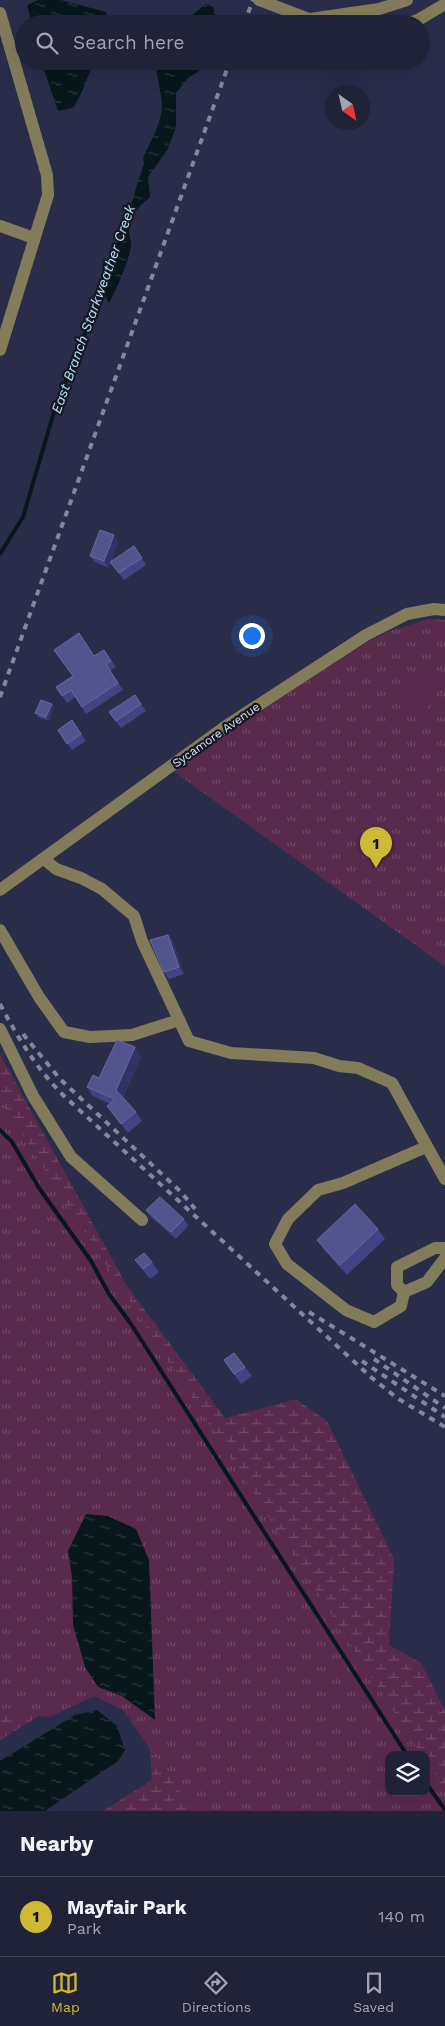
<!DOCTYPE html>
<html lang="en">
<head>
<meta charset="utf-8">
<style>
	body { margin:0; font-family:"Work Sans",sans-serif; background:#282a40; color:#f1f3f6 }
	.controls { position:absolute; right:15px; bottom:15px; display:grid; overflow:hidden; border-radius:10px; box-shadow:0 5px 20px #0002 }
	.controls button { width:45px; height:45px; display:grid; place-items:center; padding:0; border:0; border-bottom:1px solid #3d3f53; background:#202238; color:#f1f3f6; font:25px sans-serif }
	.compass { position:absolute; left:325px; top:85px; width:45px; height:45px; border-radius:50%; background:#202238; box-shadow:0 5px 20px #0002; rotate:146deg }
	.you { position:absolute; left:251px; top:635px; width:18px; height:18px; margin:-12px; border:4px solid #fff; border-radius:50%; background:#1a73e8; box-shadow:0 0 0 8px #1a73e833 }
	.badge { display:grid; place-items:center; width:32px; height:32px; border-radius:50%; background:#d0b837; color:#111; font-size:16px; font-weight:700 }
	.pin { position:absolute; translate:-50% -41px; filter:drop-shadow(0 1px 2px #0008) }
	.pin::after { content:''; position:absolute; top:26px; width:18px; height:15px; background:inherit; clip-path:polygon(0 0,100% 0,50% 100%) }
	.list { margin:0; padding:0; list-style:none }
	h2 { display:flex; justify-content:space-between; align-items:center; height:65px; margin:0; padding:0 20px; font-size:21px }
	h2 small { font-size:16px; font-weight:400; color:#a2a4ae }
	.list li { display:grid; grid-template-columns:32px 1fr auto; gap:15px; align-items:center; box-sizing:border-box; height:80px; padding:0 20px; border-top:1px solid #3d3f53 }
	.list b { display:block; font-size:19px; white-space:nowrap }
	.list p { margin:0; font-size:16px; white-space:nowrap; color:#a2a4ae }
	.list em { font-size:16px; font-style:normal; color:#a2a4ae }
	.icon { flex:none; width:28px; height:28px; fill:none; stroke:currentColor; stroke-width:2; stroke-linecap:round; stroke-linejoin:round }
	.map { position:relative; flex:none; width:445px; height:1811px; overflow:hidden }
	.search { position:absolute; background:#202238; box-shadow:0 5px 20px #0002; left:15px; right:15px; top:15px; height:55px; display:flex; align-items:center; gap:12px; box-sizing:border-box; padding:0 18px; border-radius:28px; color:#a2a4ae; font-size:19px }
	.sheet { height:145px; background:#202238 }
	nav { display:flex; justify-content:space-around; align-items:center; box-sizing:border-box; height:70px; border-top:1px solid #3d3f53; background:#202238; font-size:14px; color:#a2a4ae }
	nav a { display:grid; justify-items:center; gap:2px }
	nav .on { color:#d0b837 }
	.map>svg:first-child { display:block }
	.wetland { fill:url(#wetland-marsh); fill-rule:evenodd }
	.park { fill:url(#park-tufts) }
	.garden { fill:#5a2a4d }
	.water { fill:url(#water-ripples) }
	.lines { fill:none; stroke-linecap:round; stroke-linejoin:round }
	.stream { stroke:#08171b; stroke-width:4 }
	.minor { stroke:#837c5a; stroke-width:12 }
	.rail { stroke:#83879e; stroke-width:4; stroke-dasharray:6 6; stroke-linecap:butt }
	.wall { fill:#414382 }
	.shaded-wall { fill:#313366 }
	.building { fill:#52548e; stroke:#676a9e }
	.labels { text-anchor:middle; dominant-baseline:central; stroke-width:4.5; stroke-linejoin:round; paint-order:stroke }
	.street-label { font-size:12px; fill:#dde1f3; stroke:#161724 }
	.water-label { font-size:14px; font-style:italic; fill:#b4e6f5; stroke:#161724 }
</style>
</head>
<body>
<div class="map">
<svg width="445" height="1811" viewBox="0 0 445 1811">
	<defs>
		<pattern id="wetland-marsh" width="20" height="14" patternUnits="userSpaceOnUse" patternTransform="scale(1.25)"><rect width="20" height="14" fill="#5a2a4d"/><path d="M1 5h8M5 5V1M11 12h8M15 12V8" fill="none" stroke="#714967"/></pattern>
		<pattern id="park-tufts" width="24" height="20" patternUnits="userSpaceOnUse" patternTransform="scale(1.25)"><rect width="24" height="20" fill="#5a2a4d"/><path d="M3 7l-1-3M5 7V3M7 7l1-3M15 17l-1-3M17 17v-4M19 17l1-3" fill="none" stroke="#714967"/></pattern>
		<pattern id="water-ripples" width="26" height="14" patternUnits="userSpaceOnUse" patternTransform="scale(1.25)"><rect width="26" height="14" fill="#08171b"/><path d="M2 4q2-2 4 0t4 0M15 11q2-2 4 0t4 0" fill="none" stroke="#2c383d"/></pattern>
	</defs>
	<rect width="100%" height="100%" fill="#2a2d4a"/>
	<!-- wetland -->
	<path class="wetland" d="M0,1054L127,1286L225,1418L296,1399L327,1421L394,1559L389,1645L421,1663L445,1711V1811H103L152,1780L150,1749L124,1711L94,1682L0,1740ZM389,1755H426V1792H389Z"/>
	<!-- park -->
	<g class="park">
		<path d="M429,619L445,620V966L170,769L359,647L387,632Z"/>
		<path d="M0,1100L422,1755H389V1792H426V1761L445,1790V1811H193L124,1711L95,1696L49,1717L0,1711Z"/>
	</g>
	<!-- garden -->
	<path class="garden" d="M416,671L439,680L423,720L399,710Z"/>
	<!-- water -->
	<g class="water">
		<path d="M38,0H61L106,12L108,24H32L27,5Z"/>
		<path d="M206,4L213,7L216,18L212,24H176C189,20 195,12 206,4Z"/>
		<path d="M41,61H94L81,94L73,108L58,111Z"/>
		<path d="M156,61H205V67L188,78L176,93V127L168,149L148,177L150,197C139,207 128,216 129,232C129,236 131,239 131,243C132,255 115,292 109,304L102,289C120,249 130,205 144,163L143,158C150,142 162,123 162,105C161,90 156,76 156,61Z"/>
		<path d="M86,1514L108,1516L136,1529L149,1560L155,1720L122,1696L98,1687L85,1667L73,1625L72,1577L68,1551Z"/>
		<path d="M97,1710L117,1726L125,1750L118,1761L45,1811H0V1761L75,1715Z"/>
	</g>
	<g class="lines">
		<!-- stream -->
		<g class="stream">
			<path d="M109,273L120,240"/>
			<path d="M0,554L23,517L56,405L104,287"/>
			<path d="M0,1130L12,1142L39,1188L91,1261L109,1294L131,1324L407,1755"/>
			<path d="M426,1783L445,1810"/>
		</g>
		<!-- minor -->
		<g class="minor">
			<path d="M259,0L317,22"/>
			<path d="M0,13L47,175L48,195L0,350"/>
			<path d="M310,19L379,9L407,0"/>
			<path d="M406,24L418,20L445,4"/>
			<path d="M0,226L34,238"/>
			<path d="M44,859L56,869L81,878L102,889L134,916L142,941L189,1041L231,1053L314,1058L339,1066L358,1068L392,1083L445,1179"/>
			<path d="M0,890L226,726L366,635L407,614L434,609L445,610"/>
			<path d="M0,930L39,997L64,1032L90,1037L132,1035L179,1020"/>
			<path d="M0,1029L33,1096L71,1157L142,1220"/>
			<path d="M445,1248H435L397,1267V1285L404,1292L427,1282L445,1258"/>
			<path d="M404,1292L401,1306L374,1322L346,1310L287,1264L275,1244L288,1219L318,1190L343,1183L426,1147"/>
		</g>
		<!-- rail -->
		<g class="rail">
			<path d="M244,24L253,0"/>
			<path d="M0,697L230,61"/>
			<path d="M0,1004C18,1038 36,1068 63,1095L372,1378L397,1398L445,1427"/>
			<path d="M23,1034L60,1079L180,1191L196,1210"/>
			<path d="M309,1312L445,1396"/>
			<path d="M374,1359L445,1408"/>
			<path d="M362,1361L445,1417"/>
		</g>
	</g>
	<!-- wall -->
	<g class="wall">
		<path d="M118,542L111,562L134,546L146,565L124,580L111,563L109,568L95,562L90,556Z"/>
		<path d="M104,650L116,667L110,671L123,690L86,714L75,697L67,703L56,687L73,676L94,656Z"/>
		<path d="M135,695L146,711L121,728L109,712Z"/>
		<path d="M52,704L54,707L49,721L38,717L35,713Z"/>
		<path d="M72,720L86,741L72,750L58,730Z"/>
		<path d="M168,935L173,941L184,974L169,979L164,972Z"/>
		<path d="M141,1056L123,1097L136,1112L142,1121L128,1133L107,1106L110,1104L93,1096L87,1087L99,1078Z"/>
		<path d="M146,1210L184,1219L188,1226L176,1239L151,1217Z"/>
		<path d="M378,1229L385,1239L347,1275L324,1250L317,1240Z"/>
		<path d="M135,1260L152,1262L159,1272L150,1279Z"/>
		<path d="M224,1360L245,1367L252,1376L241,1384Z"/>
	</g>
	<!-- shaded-wall -->
	<g class="shaded-wall">
		<path d="M114,535L118,542L109,568L104,561Z"/>
		<path d="M52,704L54,707L49,721L46,717Z"/>
		<path d="M168,935L173,941L184,974L179,967Z"/>
		<path d="M135,1047L141,1056L122,1098L116,1090Z"/>
	</g>
	<!-- building -->
	<g class="building">
		<path d="M100,530L114,535L104,561L90,556Z"/>
		<path d="M134,546L142,558L119,573L110,562Z"/>
		<path d="M79,633L94,656L104,650L111,661L106,664L118,683L82,707L71,690L62,696L56,687L73,676L54,650Z"/>
		<path d="M135,695L141,704L116,721L109,712Z"/>
		<path d="M41,700L52,704L46,717L35,713Z"/>
		<path d="M72,720L81,734L67,744L58,730Z"/>
		<path d="M168,935L179,967L164,972L150,940Z"/>
		<path d="M117,1040L135,1047L116,1090L136,1112L121,1124L107,1106L115,1099L87,1087L93,1075L99,1078Z"/>
		<path d="M160,1197L184,1219L171,1232L146,1210Z"/>
		<path d="M355,1204L378,1229L340,1265L317,1240Z"/>
		<path d="M144,1253L152,1262L143,1269L135,1260Z"/>
		<path d="M234,1353L245,1367L234,1374L224,1360Z"/>
	</g>
	<g class="labels">
		<!-- street labels -->
		<g class="street-label">
			<text transform="translate(216 735) rotate(-35)">Sycamore Avenue</text>
		</g>
		<!-- water labels -->
		<g class="water-label">
			<text transform="translate(93 309) rotate(-70)">East Branch Starkweather Creek</text>
		</g>
	</g>
</svg>
<div class="controls">
<button><svg class="icon" aria-label="layers" viewBox="0 0 24 24"><path d="M12 4l9 5-9 5-9-5zM3 14l9 5 9-5"/></svg></button>
</div>
<svg class="compass" viewBox="-18 -18 36 36"><path d="M0-13l5 13h-10z" fill="#e53935"/><path d="M0 13l5-13h-10z" fill="#a2a4ae"/></svg>
<div class="you"></div>
<div class="pin badge" style="left:376px;top:868px">1</div>
<div class="search"><svg class="icon" aria-label="search" viewBox="0 0 24 24"><circle cx="10" cy="10" r="6"/><path d="M15 15l6 6"/></svg>Search here</div>
</div>
<section class="sheet">
<h2>Nearby<small></small></h2>
<ul class="list">
<li><span class="badge">1</span><div><b>Mayfair Park</b><p>Park</p></div><em>140 m</em></li>
</ul>
</section>
<nav>
<a class="on"><svg class="icon" aria-label="map" viewBox="0 0 24 24"><path d="M3 6l6-2 6 2 6-2v14l-6 2-6-2-6 2zM9 4v14M15 6v14"/></svg>Map</a>
<a><svg class="icon" aria-label="directions" viewBox="0 0 24 24"><path d="M12 3l9 9-9 9-9-9zM9 14v-3h6M13 9l2 2-2 2"/></svg>Directions</a>
<a><svg class="icon" aria-label="saved" viewBox="0 0 24 24"><path d="M7 4h10v16l-5-4-5 4z"/></svg>Saved</a>
</nav>
</body>
</html>
